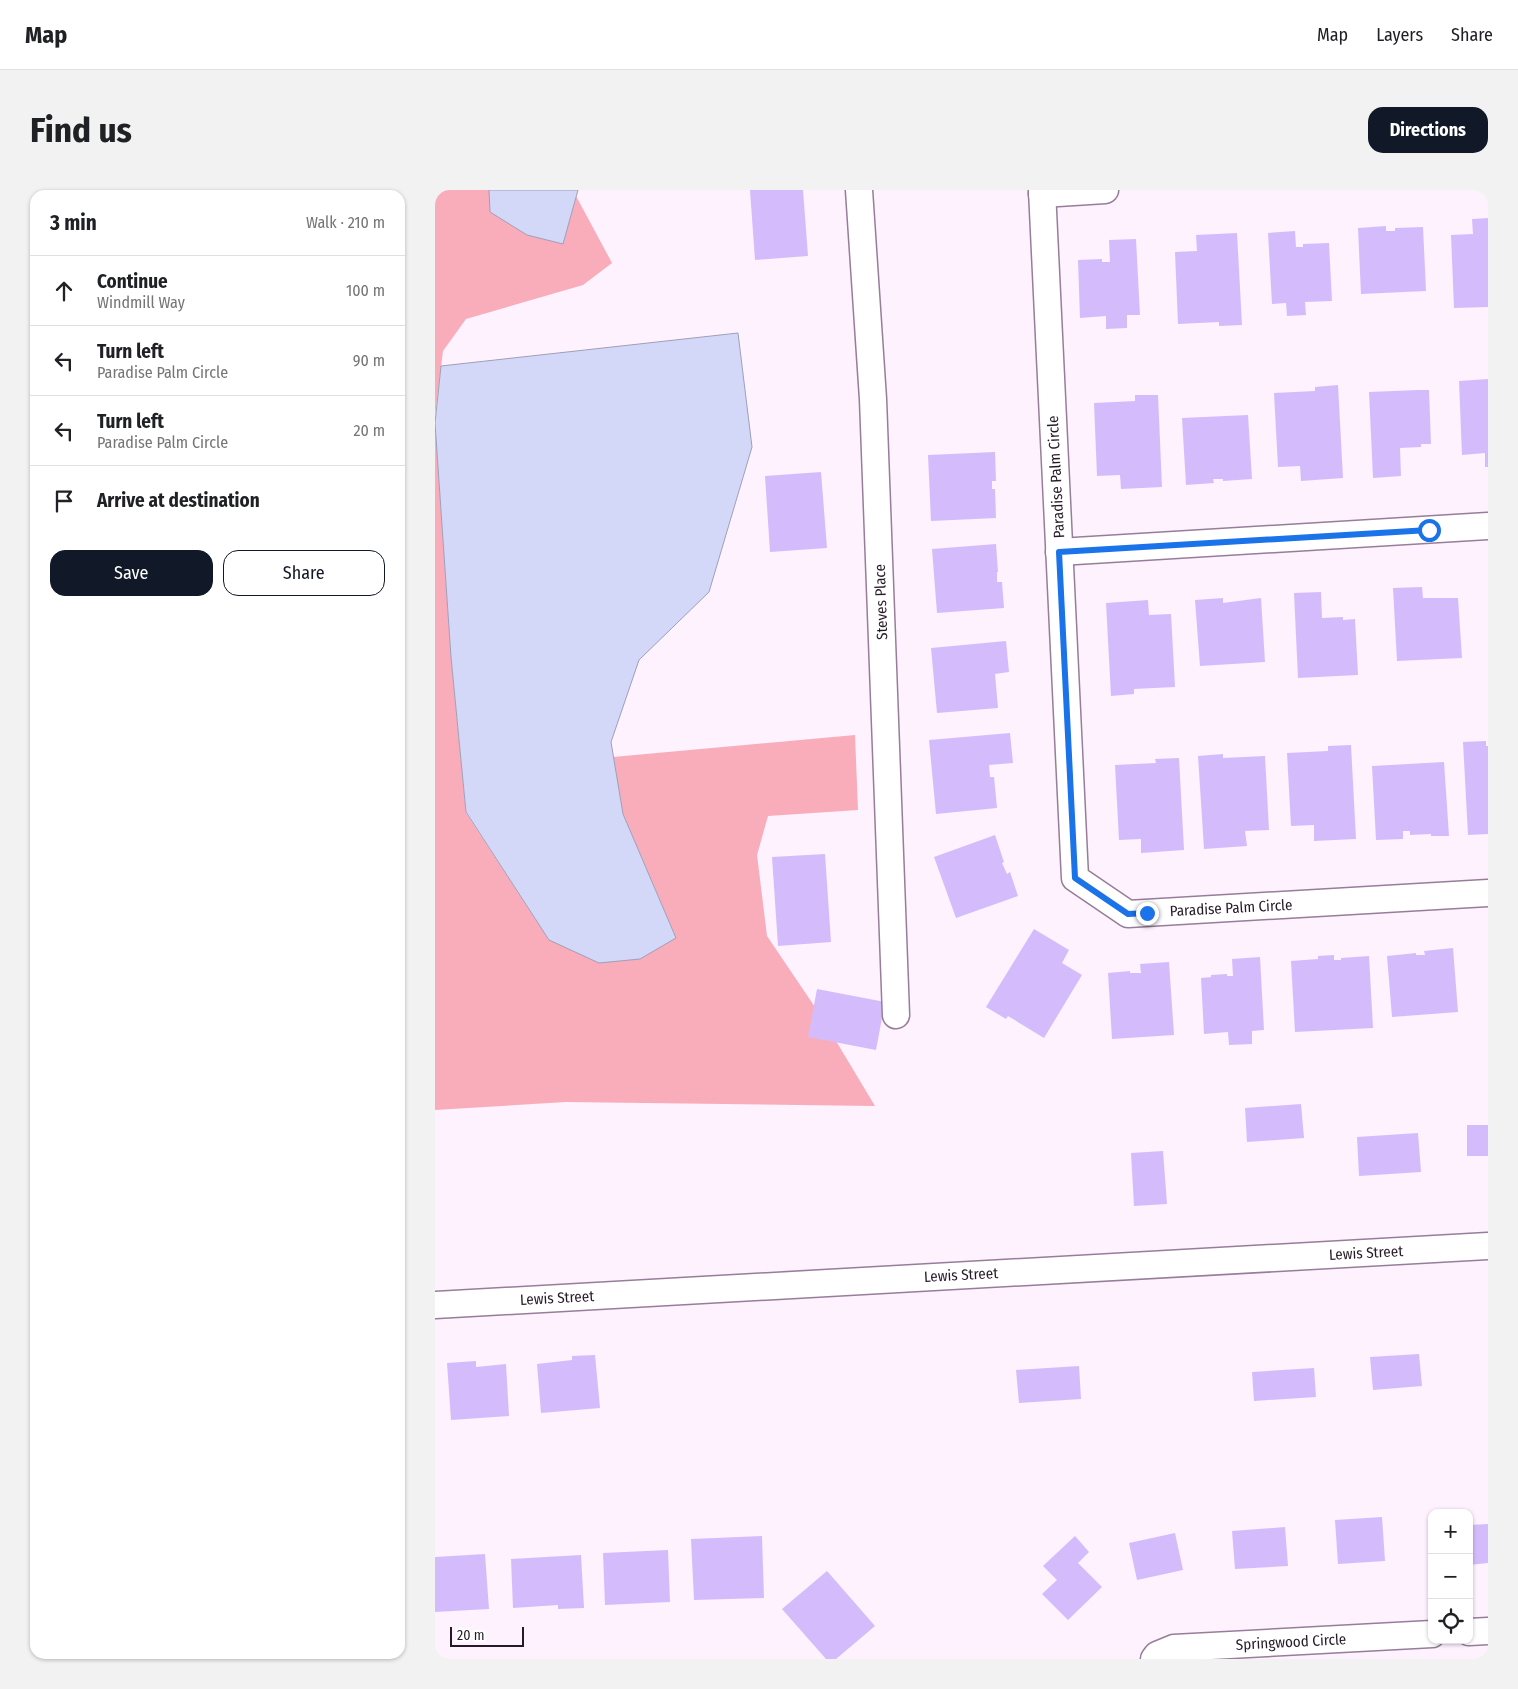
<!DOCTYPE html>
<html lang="en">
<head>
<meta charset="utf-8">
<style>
	body { margin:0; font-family:"Fira Sans Condensed",sans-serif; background:#f2f2f2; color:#202124 }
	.controls { position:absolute; right:15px; bottom:15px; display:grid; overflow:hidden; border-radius:10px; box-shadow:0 1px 4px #0004 }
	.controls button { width:45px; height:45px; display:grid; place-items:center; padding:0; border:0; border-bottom:1px solid #e0e0e0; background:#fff; color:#202124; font:25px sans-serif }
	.scale { position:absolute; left:15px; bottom:12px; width:74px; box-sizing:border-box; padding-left:5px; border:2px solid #251b26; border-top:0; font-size:14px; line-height:18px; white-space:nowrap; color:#251b26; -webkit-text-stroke:4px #fff; paint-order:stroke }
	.stop { position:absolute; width:15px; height:15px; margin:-11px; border:4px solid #1a73e8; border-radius:50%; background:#fff }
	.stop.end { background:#1a73e8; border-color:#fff; box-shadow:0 1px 5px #0008 }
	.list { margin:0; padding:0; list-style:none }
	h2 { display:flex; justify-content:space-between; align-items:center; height:65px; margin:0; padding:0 20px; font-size:21px }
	h2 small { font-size:16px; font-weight:400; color:#757577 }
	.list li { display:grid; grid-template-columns:32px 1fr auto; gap:15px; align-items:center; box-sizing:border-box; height:70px; padding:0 20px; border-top:1px solid #e0e0e0 }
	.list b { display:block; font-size:19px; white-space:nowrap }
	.list p { margin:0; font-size:16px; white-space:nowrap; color:#757577 }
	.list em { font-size:16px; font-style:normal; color:#757577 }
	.actions { display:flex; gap:10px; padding:15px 20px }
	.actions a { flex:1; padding:11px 0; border:1px solid #111827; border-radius:15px; text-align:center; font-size:18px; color:#111827 }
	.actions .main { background:#111827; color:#fff }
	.icon { flex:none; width:28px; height:28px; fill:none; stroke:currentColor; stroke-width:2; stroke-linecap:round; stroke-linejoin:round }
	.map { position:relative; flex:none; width:1053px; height:1469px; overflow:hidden; border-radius:15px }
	header { display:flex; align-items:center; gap:30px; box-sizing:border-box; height:70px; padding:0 25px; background:#fff; border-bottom:1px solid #e0e0e0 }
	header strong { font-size:24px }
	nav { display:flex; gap:28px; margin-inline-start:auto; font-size:18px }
	.intro { display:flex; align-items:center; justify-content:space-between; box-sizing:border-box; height:120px; padding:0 30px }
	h1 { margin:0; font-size:35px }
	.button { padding:12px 22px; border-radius:15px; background:#111827; color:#fff; font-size:18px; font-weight:700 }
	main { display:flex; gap:30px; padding:0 30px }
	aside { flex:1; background:#fff; border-radius:15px; box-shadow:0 1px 4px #0004 }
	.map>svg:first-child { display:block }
	.forest { fill:#f9acb9 }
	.water { fill:#d3d7f8; stroke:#9f9fb9 }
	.building { fill:#d4bcfc }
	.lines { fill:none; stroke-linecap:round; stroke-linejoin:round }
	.minor-casing { stroke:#977d99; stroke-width:29 }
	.minor { stroke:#fff; stroke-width:26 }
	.route { stroke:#1a73e8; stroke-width:6 }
	.labels { text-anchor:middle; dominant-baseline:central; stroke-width:4; stroke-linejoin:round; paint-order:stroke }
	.street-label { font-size:15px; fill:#251b26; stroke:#fff }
</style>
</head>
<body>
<header>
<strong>Map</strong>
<nav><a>Map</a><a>Layers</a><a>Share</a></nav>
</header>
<div class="intro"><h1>Find us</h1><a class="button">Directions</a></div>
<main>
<aside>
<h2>3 min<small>Walk · 210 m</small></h2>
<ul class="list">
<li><svg class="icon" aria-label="ahead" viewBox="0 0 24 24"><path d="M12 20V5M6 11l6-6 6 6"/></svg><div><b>Continue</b><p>Windmill Way</p></div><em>100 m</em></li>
<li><svg class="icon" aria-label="left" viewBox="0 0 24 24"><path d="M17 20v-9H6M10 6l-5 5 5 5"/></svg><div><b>Turn left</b><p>Paradise Palm Circle</p></div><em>90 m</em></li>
<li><svg class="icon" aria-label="left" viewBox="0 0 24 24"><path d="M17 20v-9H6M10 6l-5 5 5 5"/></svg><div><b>Turn left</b><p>Paradise Palm Circle</p></div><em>20 m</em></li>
<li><svg class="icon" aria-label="arrive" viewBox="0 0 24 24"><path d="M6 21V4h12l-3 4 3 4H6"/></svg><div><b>Arrive at destination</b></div></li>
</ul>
<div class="actions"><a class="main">Save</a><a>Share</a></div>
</aside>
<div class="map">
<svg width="1053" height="1469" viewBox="0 0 1053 1469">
	<rect width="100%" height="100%" fill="#fdf2fe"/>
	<!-- forest -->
	<g class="forest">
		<path d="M0,0H54L55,22L127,54L141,6L177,73L148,95L31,129L8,161L0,226Z"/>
		<path d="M0,233L16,467L31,623L114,750L241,748L188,624L178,567L420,545L423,620L333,626L322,665L332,746L386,826L440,916L131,912L0,920Z"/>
	</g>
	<!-- water -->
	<g class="water">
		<path d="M54,0H143L128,54L92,45L55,22Z"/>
		<path d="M303,143L317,257L274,402L204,470L176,552L188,624L241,748L205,769L164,773L114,750L31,622L16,467L0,233L6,176Z"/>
	</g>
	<!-- building -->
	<g class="building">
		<path d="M315,0H368L373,66L320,70Z"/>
		<path d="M1053,28V117L1019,118L1016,45L1038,44L1037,29Z"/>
		<path d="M951,36V41H960V38L988,37L991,101L926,104L923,38Z"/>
		<path d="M860,41L861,57H868V54L894,53L897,111L870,112L871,125L852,126L851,113L837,114L833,43Z"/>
		<path d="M802,43L807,135L784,136V132L743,134L740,62L762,61L761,45Z"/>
		<path d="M701,49L705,125H692V138L671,139V126L645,128L643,70L667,69V72H675L674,50Z"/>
		<path d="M1053,189V277H1050V263L1027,265L1024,191Z"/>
		<path d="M903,195L908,288L866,291L865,276L843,277L839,203L880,201V197Z"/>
		<path d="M983,200H994L996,254H986V257L965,258L966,286L938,288L934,202Z"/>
		<path d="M700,205H723L727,297L686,299L685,285L662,286L659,213L700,211Z"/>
		<path d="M813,225L817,289L788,291V289H778L779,293L751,295L747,228Z"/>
		<path d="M560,262L561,291H557V299H560L561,328L496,331L493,265Z"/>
		<path d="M386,282L392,358L335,362L330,286Z"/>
		<path d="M561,354L563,382H562V392H567L569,418L502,423L497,359Z"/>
		<path d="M987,397L988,408H1023L1027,468L962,471L958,398Z"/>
		<path d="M886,402L887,428L908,427V430L920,429L923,485L863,488L859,403Z"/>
		<path d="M788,408V413L826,408L830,472L765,476L760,410Z"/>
		<path d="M713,410L714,425L736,424L740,497L699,499V504L676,506L671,413Z"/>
		<path d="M571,451L574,482L560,484L563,518L502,523L496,458Z"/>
		<path d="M575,543L578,573L554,575L555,587H559L562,618L501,624L494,550Z"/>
		<path d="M1051,551V556H1053V644L1033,645L1028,552Z"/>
		<path d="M916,555L921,649L879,651V635L856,636L852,563L893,561V556Z"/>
		<path d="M788,564V568L830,566L834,640L810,641L812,656L769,659L763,566Z"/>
		<path d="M744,568L749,660L706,663V649L684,650L680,575L721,573L720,569Z"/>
		<path d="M1009,572L1014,646H996V644L975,645V641H968V649L941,650L937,576Z"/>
		<path d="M560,645L569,672L567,673L572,684L575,682L583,706L521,728L499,667Z"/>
		<path d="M390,664L396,752L343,756L337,667Z"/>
		<path d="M599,739L634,760L627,773L647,785L609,848L573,826L571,829L551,817Z"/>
		<path d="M1018,758L1023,822L957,827L952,766L981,763V765H990L989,761Z"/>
		<path d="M899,765V770H906V768L934,766L938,838L860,842L856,771L883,769V766Z"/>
		<path d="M825,767L829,840L817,841V854L794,855L793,842L769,844L766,788L776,787V785L792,784V786H798L797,769Z"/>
		<path d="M734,772L739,845L677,849L673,783L695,781V783H706L705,774Z"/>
		<path d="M382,799L450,812L441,860L373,847Z"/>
		<path d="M866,914L869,948L812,952L810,918Z"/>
		<rect x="1032" y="935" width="21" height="31"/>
		<path d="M983,943L986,982L924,986L922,947Z"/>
		<path d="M728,961L732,1014L699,1016L696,963Z"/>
		<path d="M984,1164L987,1196L938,1200L935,1167Z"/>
		<path d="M160,1165L165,1218L106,1223L102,1174L137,1170V1166Z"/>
		<path d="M41,1171V1177L71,1174L74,1226L16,1230L12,1173Z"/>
		<path d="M644,1176L646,1209L584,1213L581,1180Z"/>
		<path d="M879,1178L881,1207L819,1211L817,1182Z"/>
		<path d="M947,1327L950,1371L903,1374L900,1330Z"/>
		<path d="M1053,1334V1373L1034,1375V1335Z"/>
		<path d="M850,1337L853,1376L800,1379L797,1341Z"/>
		<path d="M740,1343L748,1380L702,1390L694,1353Z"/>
		<path d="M327,1346L329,1408L259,1410L256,1349Z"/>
		<path d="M640,1346L654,1362L643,1373L667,1397L633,1430L607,1404L622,1390L608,1376Z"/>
		<path d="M233,1360L235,1412L170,1415L168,1363Z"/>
		<path d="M50,1364L54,1419L0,1422V1367Z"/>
		<path d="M146,1365L149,1418L123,1419V1415L78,1418L76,1369Z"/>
		<path d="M392,1381L440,1436L401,1469H391L347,1419Z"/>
	</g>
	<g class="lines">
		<defs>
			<g id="minor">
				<path d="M424,0L438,209L461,825"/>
				<path d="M607,0L640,688L693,724L1053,703"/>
				<path d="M607,4L670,0"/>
				<path d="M624,362L1053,336"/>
				<path d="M0,1115L1053,1056"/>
				<path d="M1034,1442L1053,1441"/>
				<path d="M719,1469L722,1465L739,1458L997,1444"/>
			</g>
		</defs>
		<!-- minor casing -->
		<use href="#minor" class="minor-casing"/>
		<!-- minor -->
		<use href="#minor" class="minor"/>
	</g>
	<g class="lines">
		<!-- route -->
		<path class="route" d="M712,723L693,724L640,688L624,362L994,340"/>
	</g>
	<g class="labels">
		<!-- street labels -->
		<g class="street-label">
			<text transform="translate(621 287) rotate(-93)">Paradise Palm Circle</text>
			<text transform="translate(446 412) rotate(-92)">Steves Place</text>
			<text transform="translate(796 718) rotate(-3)">Paradise Palm Circle</text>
			<text transform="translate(931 1063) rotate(-3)">Lewis Street</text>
			<text transform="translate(526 1085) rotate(-3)">Lewis Street</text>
			<text transform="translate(122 1108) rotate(-3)">Lewis Street</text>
			<text transform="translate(856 1452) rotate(-3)">Springwood Circle</text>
		</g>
	</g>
</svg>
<div class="controls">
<button>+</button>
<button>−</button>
<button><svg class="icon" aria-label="locate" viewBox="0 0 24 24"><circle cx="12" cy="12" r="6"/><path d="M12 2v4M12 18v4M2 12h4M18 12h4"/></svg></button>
</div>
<div class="scale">20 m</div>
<div class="stop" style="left:994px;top:340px"></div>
<div class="stop end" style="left:712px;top:723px"></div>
</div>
</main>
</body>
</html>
